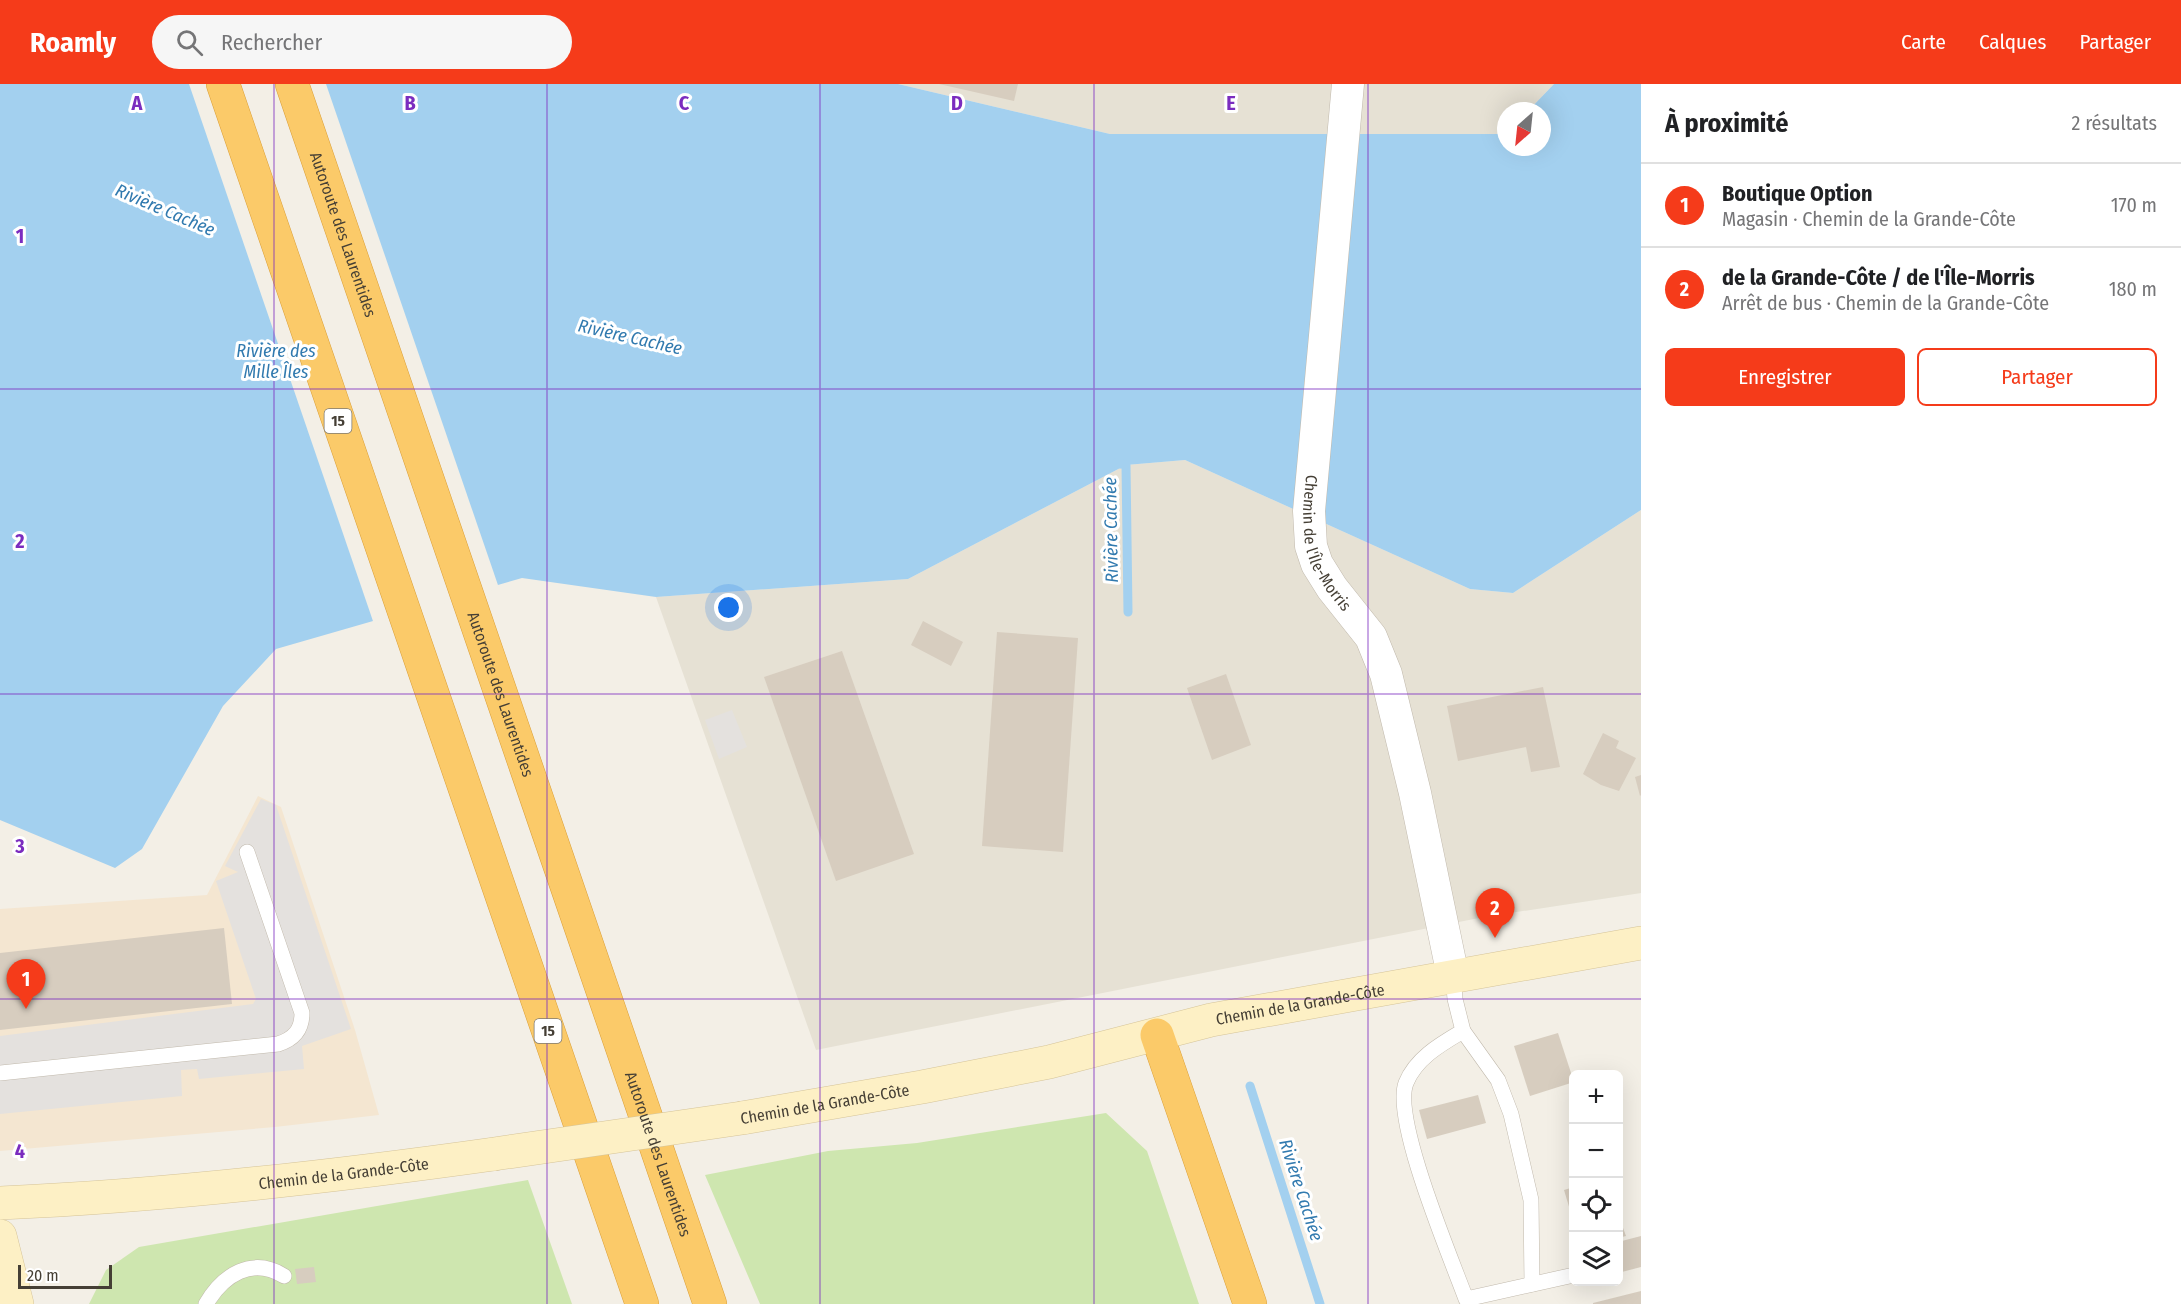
<!DOCTYPE html>
<html lang="fr">
<head>
<meta charset="utf-8">
<style>
	body { margin:0; font-family:"Fira Sans Condensed",sans-serif; background:#f6f6f6; color:#202124 }
	.controls { position:absolute; right:18px; bottom:18px; display:grid; overflow:hidden; border-radius:9px; box-shadow:0 6px 24px #0002 }
	.controls button { width:54px; height:54px; display:grid; place-items:center; padding:0; border:0; border-bottom:2px solid #e0e0e0; background:#fff; color:#202124; font:30px sans-serif }
	.compass { position:absolute; left:1497px; top:18px; width:54px; height:54px; border-radius:50%; background:#fff; box-shadow:0 6px 24px #0002; rotate:207deg }
	.scale { position:absolute; left:18px; bottom:15px; width:94px; box-sizing:border-box; padding-left:6px; border:3px solid #453f35; border-top:0; font-size:16px; line-height:21px; white-space:nowrap; color:#453f35; -webkit-text-stroke:4px #fff; paint-order:stroke }
	.you { position:absolute; left:729px; top:524px; width:21px; height:21px; margin:-15px; border:4px solid #fff; border-radius:50%; background:#1a73e8; box-shadow:0 0 0 9px #1a73e833 }
	.badge { display:grid; place-items:center; width:39px; height:39px; border-radius:50%; background:#f53b1a; color:#fff; font-size:20px; font-weight:700 }
	.pin { position:absolute; translate:-50% -50px; filter:drop-shadow(0 2px 3px #0008) }
	.pin::after { content:''; position:absolute; top:32px; width:21px; height:18px; background:inherit; clip-path:polygon(0 0,100% 0,50% 100%) }
	.list { margin:0; padding:0; list-style:none }
	h2 { display:flex; justify-content:space-between; align-items:center; height:78px; margin:0; padding:0 24px; font-size:26px }
	h2 small { font-size:20px; font-weight:400; color:#757577 }
	.list li { display:grid; grid-template-columns:39px 1fr auto; gap:18px; align-items:center; box-sizing:border-box; height:84px; padding:0 24px; border-top:2px solid #e0e0e0 }
	.list b { display:block; font-size:22px; white-space:nowrap }
	.list p { margin:0; font-size:20px; white-space:nowrap; color:#757577 }
	.list em { font-size:20px; font-style:normal; color:#757577 }
	.actions { display:flex; gap:12px; padding:18px 24px }
	.actions a { flex:1; padding:14px 0; border:2px solid #f53b1a; border-radius:9px; text-align:center; font-size:21px; color:#f53b1a }
	.actions .main { background:#f53b1a; color:#fff }
	.icon { flex:none; width:33px; height:33px; fill:none; stroke:currentColor; stroke-width:2; stroke-linecap:round; stroke-linejoin:round }
	.map { position:relative; flex:none; width:1641px; height:1220px; overflow:hidden }
	header { display:flex; align-items:center; gap:36px; box-sizing:border-box; height:84px; padding:0 30px; background:#f53b1a; color:#fff }
	header strong { font-size:28px }
	nav { display:flex; gap:33px; margin-inline-start:auto; font-size:21px }
	.search { width:420px; height:54px; background:#f6f6f6; display:flex; align-items:center; gap:15px; box-sizing:border-box; padding:0 21px; border-radius:33px; color:#757577; font-size:22px }
	main { display:flex }
	aside { flex:1; background:#fff }
	.map>svg:first-child { display:block }
	.residential { fill:#e6e1d4 }
	.commercial { fill:#f4e6d1 }
	.green { fill:#cee6af }
	.parking { fill:#e4e1de }
	.water { fill:#a3d0ef }
	.pier { fill:#f3efe6 }
	.lines { fill:none; stroke-linecap:round; stroke-linejoin:round }
	.stream { stroke:#a3d0ef; stroke-width:9 }
	.building { fill:#d7cdbf }
	.lane-casing { stroke:#c1b9ac; stroke-width:16 }
	.street-casing { stroke:#c1b9ac; stroke-width:33 }
	.secondary-casing { stroke:#d5c499; stroke-width:34 }
	.highway-casing { stroke:#da9f39; stroke-width:34 }
	.lane { stroke:#fff; stroke-width:15 }
	.street { stroke:#fff; stroke-width:32 }
	.secondary { stroke:#fdf0c5; stroke-width:33 }
	.highway { stroke:#fbca69; stroke-width:33 }
	.secondary-bridge-casing { stroke:#d5c499; stroke-width:34; stroke-linecap:butt }
	.secondary-bridge { stroke:#fdf0c5; stroke-width:33 }
	.grid { fill:none; stroke:#7b2cbf; stroke-width:1.5; stroke-opacity:0.55 }
	.labels { text-anchor:middle; dominant-baseline:central; stroke-width:6; stroke-linejoin:round; paint-order:stroke }
	.shield { fill:#fff; stroke:#7d7972; stroke-width:1.5 }
	.shield-label { font-size:15px; font-weight:bold; fill:#453f35 }
	.street-label { font-size:16px; fill:#453f35; stroke:#fff }
	.water-label { font-size:18px; font-style:italic; fill:#317aaf; stroke:#fff }
	.grid-label { font-size:20px; text-anchor:middle; font-weight:bold; fill:#7b2cbf; stroke:#fff; stroke-width:6; stroke-linejoin:round; paint-order:stroke }
</style>
</head>
<body>
<header>
<strong>Roamly</strong>
<div class="search"><svg class="icon" aria-label="search" viewBox="0 0 24 24"><circle cx="10" cy="10" r="6"/><path d="M15 15l6 6"/></svg>Rechercher</div>
<nav><a>Carte</a><a>Calques</a><a>Partager</a></nav>
</header>
<main>
<div class="map">
<svg width="1641" height="1220" viewBox="0 0 1641 1220">
	<rect width="100%" height="100%" fill="#f3efe6"/>
	<!-- residential -->
	<g class="residential">
		<path d="M898,0H1554L1528,27H1506V51L1110,50Z"/>
		<path d="M1185,376L1470,505L1513,509L1641,426V809L1484,833L816,966L656,513L908,495L1126,381Z"/>
	</g>
	<!-- commercial -->
	<path class="commercial" d="M258,712L281,723L355,946L379,1031L275,1043L0,1067V825L207,811Z"/>
	<!-- green -->
	<g class="green">
		<path d="M1106,1029L1147,1067L1199,1220H760L705,1091L828,1067L917,1059Z"/>
		<path d="M528,1096L572,1220H89L106,1186L139,1163Z"/>
	</g>
	<!-- parking -->
	<g class="parking">
		<path d="M732,626L747,663L719,675L705,636Z"/>
		<path d="M261,715L276,721L351,945L302,962L304,985L199,995L197,985L181,986L182,1012L0,1030V952L253,920L256,915L216,797L238,788L225,782Z"/>
	</g>
	<!-- water -->
	<path class="water" d="M0,0H898L1110,50H1506V63H1542V27H1528L1554,0H1641V426L1513,509L1470,505L1185,376L1126,381L908,495L656,513L522,494L276,565L223,622L142,765L115,784L0,736Z"/>
	<!-- pier -->
	<path class="pier" d="M189,0H326L499,504L374,540Z"/>
	<g class="lines">
		<!-- stream -->
		<g class="stream">
			<path d="M1116,379L1126,381L1128,528"/>
			<path d="M1250,1002L1320,1220"/>
		</g>
	</g>
	<!-- building -->
	<g class="building">
		<path d="M939,0H1018L1014,17Z"/>
		<path d="M923,537L963,558L951,582L911,561Z"/>
		<path d="M997,548L1078,554L1063,768L982,762Z"/>
		<path d="M842,567L914,770L836,797L764,593Z"/>
		<path d="M1226,590L1251,661L1212,676L1187,604Z"/>
		<path d="M1543,603L1560,683L1531,688L1526,663L1458,677L1447,622Z"/>
		<path d="M1603,649L1619,657L1616,664L1636,674L1619,707L1601,701L1583,690Z"/>
		<path d="M1641,691V711L1640,712L1635,693Z"/>
		<path d="M224,844L232,920L0,946V869Z"/>
		<path d="M1558,949L1574,998L1530,1012L1514,962Z"/>
		<path d="M1478,1011L1486,1039L1427,1055L1419,1026Z"/>
		<path d="M1574,1103V1136H1573L1564,1106Z"/>
		<path d="M1618,1130L1626,1152L1618,1154Z"/>
		<path d="M1641,1152V1183L1618,1189V1158Z"/>
		<path d="M314,1183L316,1198L297,1200L295,1185Z"/>
		<path d="M1641,1207V1220H1593V1219Z"/>
	</g>
	<g class="lines">
		<defs>
			<g id="lane">
				<path d="M1453,892L1455,915L1463,947C1441,960 1416,974 1406,999C1392,1035 1451,1174 1466,1215L1574,1191"/>
				<path d="M1463,947L1498,996L1511,1030L1531,1116L1532,1200"/>
				<path d="M0,989L278,960C294,955 302,946 302,929L247,768"/>
				<path d="M206,1220C223,1191 252,1172 284,1192"/>
			</g>
			<g id="street">
				<path id="s1" d="M1348,0L1309,427L1311,462L1317,480L1332,504L1371,553L1386,590L1415,709L1453,892"/>
			</g>
			<g id="secondary">
				<path id="s2" d="M742,1034L922,1003L1049,978L1211,936L1641,859"/>
				<path id="s3" d="M0,1119C166,1112 330,1093 494,1070"/>
				<path d="M0,1152L17,1220"/>
			</g>
			<g id="highway">
				<path d="M223,0L642,1220"/>
				<path id="s4" d="M292,0L710,1220"/>
				<path d="M1157,951L1250,1220"/>
			</g>
		</defs>
		<!-- lane casing -->
		<use href="#lane" class="lane-casing"/>
		<!-- street casing -->
		<use href="#street" class="street-casing"/>
		<!-- secondary casing -->
		<use href="#secondary" class="secondary-casing"/>
		<!-- highway casing -->
		<use href="#highway" class="highway-casing"/>
		<!-- lane -->
		<use href="#lane" class="lane"/>
		<!-- street -->
		<use href="#street" class="street"/>
		<!-- secondary -->
		<use href="#secondary" class="secondary"/>
		<!-- highway -->
		<use href="#highway" class="highway"/>
		<defs>
			<path id="secondary-bridge" d="M494,1070L742,1034"/>
		</defs>
		<!-- secondary-bridge casing -->
		<use href="#secondary-bridge" class="secondary-bridge-casing"/>
		<!-- secondary-bridge -->
		<use href="#secondary-bridge" class="secondary-bridge"/>
	</g>
	<!-- grid -->
	<path class="grid" d="M274,0V1220M547,0V1220M820,0V1220M1094,0V1220M1368,0V1220M0,305H1641M0,610H1641M0,915H1641"/>
	<g class="labels">
		<!-- shield labels -->
		<g class="shield">
			<rect x="324.5" y="325" width="27" height="24" rx="4.5"/>
			<rect x="534.5" y="935" width="27" height="24" rx="4.5"/>
		</g>
		<g class="shield-label">
			<text x="338" y="337">15</text>
			<text x="548" y="947">15</text>
		</g>
		<!-- street labels -->
		<g class="street-label">
			<text stroke="none"><textPath href="#s4" startOffset="159">Autoroute des Laurentides</textPath></text>
			<text stroke="none"><textPath href="#s1" startOffset="465">Chemin de l'Île-Morris</textPath></text>
			<text stroke="none"><textPath href="#s4" startOffset="645">Autoroute des Laurentides</textPath></text>
			<text stroke="none"><textPath href="#s2" startOffset="570">Chemin de la Grande-Côte</textPath></text>
			<text stroke="none"><textPath href="#s2" startOffset="84">Chemin de la Grande-Côte</textPath></text>
			<text stroke="none"><textPath href="#s4" startOffset="1131">Autoroute des Laurentides</textPath></text>
			<text stroke="none"><textPath href="#s3" startOffset="345">Chemin de la Grande-Côte</textPath></text>
		</g>
		<!-- water labels -->
		<g class="water-label">
			<text transform="translate(165 126) rotate(23)">Rivière Cachée</text>
			<text transform="translate(630 253) rotate(13)">Rivière Cachée</text>
			<text x="276" y="267">Rivière des<tspan x="276" dy="21">Mille Îles</tspan></text>
			<text transform="translate(1111 446) rotate(-91)">Rivière Cachée</text>
			<text transform="translate(1301 1106) rotate(72)">Rivière Cachée</text>
		</g>
	</g>
	<g class="grid-label">
		<text x="137" y="26">A</text>
		<text x="410" y="26">B</text>
		<text x="684" y="26">C</text>
		<text x="957" y="26">D</text>
		<text x="1231" y="26">E</text>
		<text x="20" y="159">1</text>
		<text x="20" y="464">2</text>
		<text x="20" y="769">3</text>
		<text x="20" y="1074">4</text>
	</g>
</svg>
<div class="controls">
<button>+</button>
<button>−</button>
<button><svg class="icon" aria-label="locate" viewBox="0 0 24 24"><circle cx="12" cy="12" r="6"/><path d="M12 2v4M12 18v4M2 12h4M18 12h4"/></svg></button>
<button><svg class="icon" aria-label="layers" viewBox="0 0 24 24"><path d="M12 4l9 5-9 5-9-5zM3 14l9 5 9-5"/></svg></button>
</div>
<svg class="compass" viewBox="-18 -18 36 36"><path d="M0-13l5 13h-10z" fill="#e53935"/><path d="M0 13l5-13h-10z" fill="#757577"/></svg>
<div class="scale">20 m</div>
<div class="you"></div>
<div class="pin badge" style="left:26px;top:925px">1</div>
<div class="pin badge" style="left:1495px;top:854px">2</div>
</div>
<aside>
<h2>À proximité<small>2 résultats</small></h2>
<ul class="list">
<li><span class="badge">1</span><div><b>Boutique Option</b><p>Magasin · Chemin de la Grande-Côte</p></div><em>170 m</em></li>
<li><span class="badge">2</span><div><b>de la Grande-Côte / de l'Île-Morris</b><p>Arrêt de bus · Chemin de la Grande-Côte</p></div><em>180 m</em></li>
</ul>
<div class="actions"><a class="main">Enregistrer</a><a>Partager</a></div>
</aside>
</main>
</body>
</html>
